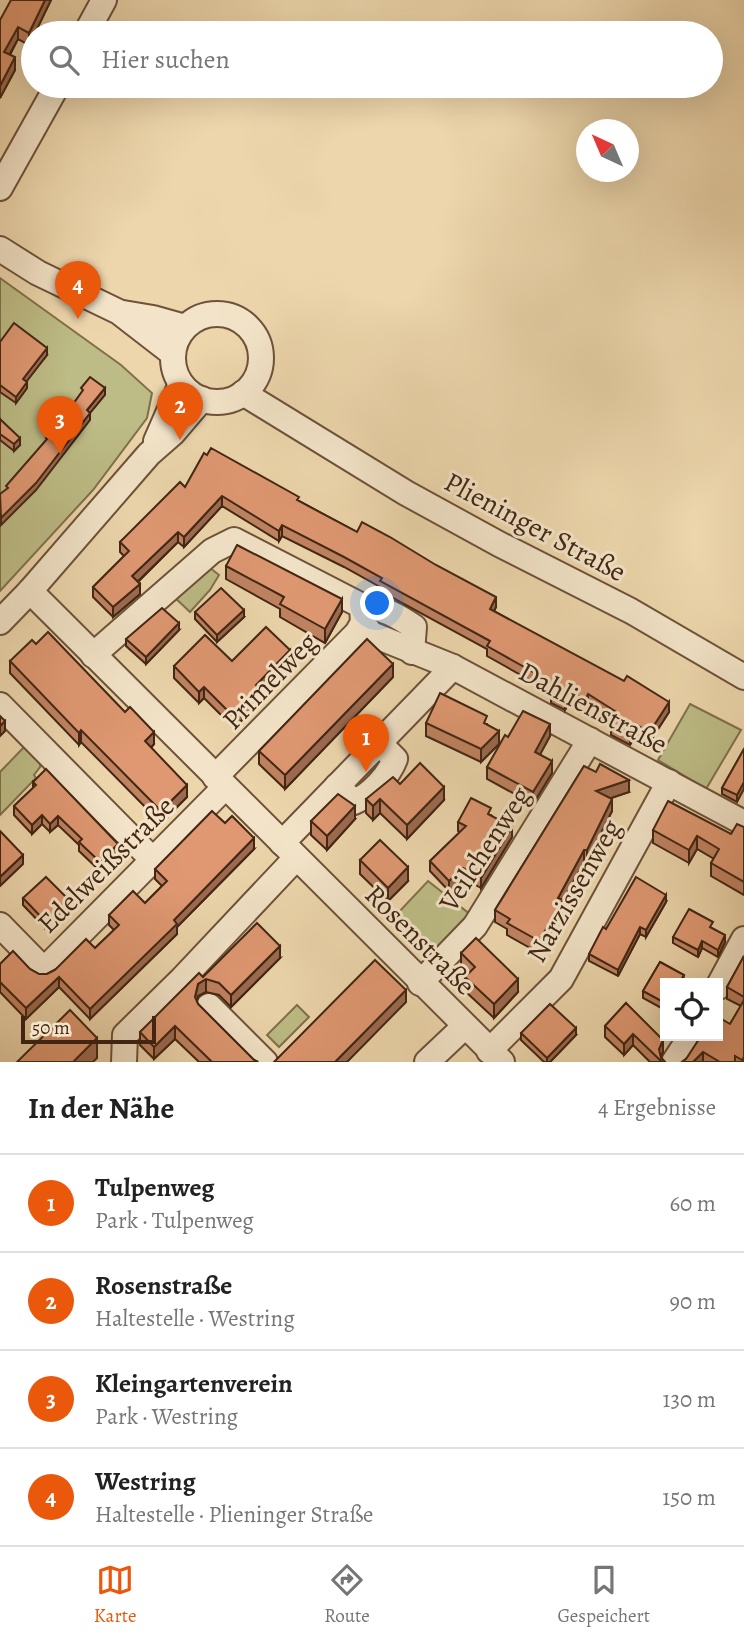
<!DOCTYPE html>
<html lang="de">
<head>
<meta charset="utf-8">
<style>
	body { margin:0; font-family:Alegreya,serif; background:#f6f6f6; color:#222 }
	.controls { position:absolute; right:21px; bottom:21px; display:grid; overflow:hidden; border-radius:0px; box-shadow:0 7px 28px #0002 }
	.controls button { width:63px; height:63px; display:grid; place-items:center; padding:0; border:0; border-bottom:2px solid #e0e0e0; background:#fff; color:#222; font:35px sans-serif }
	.compass { position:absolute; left:576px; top:119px; width:63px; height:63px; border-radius:50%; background:#fff; box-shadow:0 7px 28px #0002; rotate:316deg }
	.scale { position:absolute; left:21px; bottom:18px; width:135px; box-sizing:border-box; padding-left:7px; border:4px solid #422613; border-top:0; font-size:19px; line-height:24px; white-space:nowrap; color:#422613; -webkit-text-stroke:5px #f3e4c9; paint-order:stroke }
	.you { position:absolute; left:378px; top:604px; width:24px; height:24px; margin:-18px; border:5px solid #fff; border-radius:50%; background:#1a73e8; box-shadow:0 0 0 10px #1a73e833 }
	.badge { display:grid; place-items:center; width:46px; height:46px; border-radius:50%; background:#ea580c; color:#fff; font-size:23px; font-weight:700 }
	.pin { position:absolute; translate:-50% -58px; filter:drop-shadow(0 2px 4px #0008) }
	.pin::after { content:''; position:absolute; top:37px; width:24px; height:21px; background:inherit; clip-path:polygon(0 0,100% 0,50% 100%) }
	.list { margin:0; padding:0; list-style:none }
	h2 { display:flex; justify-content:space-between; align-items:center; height:91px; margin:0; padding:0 28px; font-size:30px }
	h2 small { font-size:23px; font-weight:400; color:#767676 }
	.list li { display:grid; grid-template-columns:46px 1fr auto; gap:21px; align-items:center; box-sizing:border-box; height:98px; padding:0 28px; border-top:2px solid #e0e0e0 }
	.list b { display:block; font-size:26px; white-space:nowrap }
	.list p { margin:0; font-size:23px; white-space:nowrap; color:#767676 }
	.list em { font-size:23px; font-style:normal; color:#767676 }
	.icon { flex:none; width:38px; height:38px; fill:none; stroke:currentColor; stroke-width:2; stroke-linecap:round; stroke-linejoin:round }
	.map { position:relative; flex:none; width:744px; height:1062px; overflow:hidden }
	.search { position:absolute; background:#fff; box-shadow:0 7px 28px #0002; left:21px; right:21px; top:21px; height:77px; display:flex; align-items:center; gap:18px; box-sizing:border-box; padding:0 24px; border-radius:38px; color:#767676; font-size:26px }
	.sheet { height:483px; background:#fff }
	nav { display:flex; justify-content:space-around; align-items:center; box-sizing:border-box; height:98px; border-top:2px solid #e0e0e0; background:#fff; font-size:19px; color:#767676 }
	nav a { display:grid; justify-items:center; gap:4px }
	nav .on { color:#ea580c }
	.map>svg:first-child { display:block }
	.green { fill:#bdbc86; stroke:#80714c; stroke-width:2 }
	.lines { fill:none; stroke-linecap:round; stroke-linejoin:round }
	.minor-casing { stroke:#6d5239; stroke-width:28 }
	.minor { stroke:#f3e4c9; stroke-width:24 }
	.wall { fill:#c08362; stroke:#422613; stroke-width:2 }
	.shaded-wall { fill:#9c6a50; stroke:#422613; stroke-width:2 }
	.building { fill:#df9872; stroke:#422613; stroke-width:2 }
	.labels { text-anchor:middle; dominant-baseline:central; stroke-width:6; stroke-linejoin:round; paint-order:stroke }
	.street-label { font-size:28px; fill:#422613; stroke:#f3e4c9 }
</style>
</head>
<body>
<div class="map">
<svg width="744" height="1062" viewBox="0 0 744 1062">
	<rect width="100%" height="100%" fill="#edd6ac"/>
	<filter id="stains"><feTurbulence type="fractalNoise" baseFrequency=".00286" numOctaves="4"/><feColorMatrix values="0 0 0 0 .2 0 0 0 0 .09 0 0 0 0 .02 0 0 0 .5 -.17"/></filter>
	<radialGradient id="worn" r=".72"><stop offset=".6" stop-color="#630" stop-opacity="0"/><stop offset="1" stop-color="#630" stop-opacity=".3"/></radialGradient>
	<!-- green -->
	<g class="green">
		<path d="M0,278L121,365L152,393L147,418L93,490L0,591Z"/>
		<path d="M205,564L219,575L210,590L190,612L171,594Z"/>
		<path d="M690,704L741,730L706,789L658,760Z"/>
		<path d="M27,744L41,760L40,767L34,775L36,778L0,815V772Z"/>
		<path d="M428,881L471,915L438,955L397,914Z"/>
		<path d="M297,1005L309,1017L279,1047L267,1035Z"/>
	</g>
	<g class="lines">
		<defs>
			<g id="minor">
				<path d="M86,33L104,0"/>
				<path d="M0,188L57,86"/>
				<path d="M0,249L38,273L119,312L172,353"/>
				<path d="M123,313L153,318L185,327"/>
				<circle cx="217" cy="358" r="44"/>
				<path d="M243,393L406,493L499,544L631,611L744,677"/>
				<path d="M156,441L181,384"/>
				<path d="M30,591L502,1062"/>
				<path d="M362,606C382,607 398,616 414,627L412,652"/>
				<path d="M0,622L30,591L149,454L173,433L202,399"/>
				<path d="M93,655L212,551L234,540L362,606L363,623L371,634L453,667L744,823"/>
				<path d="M0,705L152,859"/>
				<path d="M215,777L357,633L363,623"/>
				<path d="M337,786L354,802C371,795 389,775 395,759L379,743"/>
				<path d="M282,843L453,667"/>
				<path d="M0,925L44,970L225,787"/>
				<path d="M420,983L475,926L590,740"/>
				<path d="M718,987L744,939"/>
				<path d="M209,1006L265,1062"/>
				<path d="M489,1051L561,979L669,782"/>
				<path d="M124,1062L125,1035L182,979L296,858"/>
				<path d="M427,1062L465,1026"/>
				<path d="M674,1062L691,1036"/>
			</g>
		</defs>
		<!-- minor casing -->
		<use href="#minor" class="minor-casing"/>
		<!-- minor -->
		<use href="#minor" class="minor"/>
	</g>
	<!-- wall -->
	<g class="wall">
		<path d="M51,0L35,33H33L29,45L18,39L10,55L15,70L0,98V20Z"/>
		<path d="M0,342L47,355L26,381L27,388L16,403L0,392Z"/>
		<path d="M0,419L20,445L14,451L0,440Z"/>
		<path d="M185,487L299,501L496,607L494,611L669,712L649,743L636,734L630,745L611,735V725L613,720L588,704L585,710L570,701L565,710L551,703V692L487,656V649L380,591V587L344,567L282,536L279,541L222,506L184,547L178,542L138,582L140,594L113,617L93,597V587L124,556L120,552V542Z"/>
		<path d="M226,566L342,612L325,643L280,617V609L226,579Z"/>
		<path d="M195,612L244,617L217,642L195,619Z"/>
		<path d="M179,630L146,664L126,646V639Z"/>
		<path d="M10,661L154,744L151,748L187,797L161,823L81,742L79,745L10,673Z"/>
		<path d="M232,661H290L261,692V701L234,728L204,698L199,703L174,678V666Z"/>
		<path d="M393,677L285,789L259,764V751Z"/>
		<path d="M426,723L487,724L499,744L481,762L426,736Z"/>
		<path d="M550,736L540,754L552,773L533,804L487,779V767L508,737Z"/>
		<path d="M744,749L737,802L722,794V788Z"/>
		<path d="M584,766L629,792L611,798L612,811L587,862H584L563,901V912L539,953L507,935V929L495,922V910Z"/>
		<path d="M33,782L118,853L100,871L79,851V845L58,825L50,832L42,824L32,834L14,815V806L33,788Z"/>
		<path d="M400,784L444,800L407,839L380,813L373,820L366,813V799Z"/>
		<path d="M491,815L512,837L481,888L463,878L449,891L430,871V861L460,832L458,831V822Z"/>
		<path d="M355,819L327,850L311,835V821Z"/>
		<path d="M744,827V895L711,876V863L714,859L697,849L689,863L653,843V830L731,834Z"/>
		<path d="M254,849L177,927V934L90,1019L59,987L26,1019L0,992V964L30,969L39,974H47L95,948L114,930L109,925V915L145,903L162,886L155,879V869Z"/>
		<path d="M360,860L408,881L388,901L360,874Z"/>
		<path d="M23,898L68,906L45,928L23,905Z"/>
		<path d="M666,902L646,937L640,934L618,976L589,961V954L606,929Z"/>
		<path d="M713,929L725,942L718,957L702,948L698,957L673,943V937Z"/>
		<path d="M461,953L518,992L494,1018L465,991V977L468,974L461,967Z"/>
		<path d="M744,956V1062H682L730,1024L741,1006L727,999V987Z"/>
		<path d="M280,958L231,1007L219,995L206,992L198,996L197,1001L198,1004L254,1060L258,1062H199L175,1039L154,1059L140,1045V1032L203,977Z"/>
		<path d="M660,962L684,975L683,983H665V1010L643,998V991Z"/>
		<path d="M626,1003L663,1052L661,1057L665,1062H650L633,1045L624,1055L605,1037V1026Z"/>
		<path d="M521,1033L576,1035L550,1062H544L521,1040Z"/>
	</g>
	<!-- shaded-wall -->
	<g class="shaded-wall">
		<path d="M45,0H51L35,33H33V36L29,45V33Z"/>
		<path d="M18,27V39L4,64V52Z"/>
		<path d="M15,57V70L0,98V86Z"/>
		<path d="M47,348V355L23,386V379Z"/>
		<path d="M27,382V388L16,403V397Z"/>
		<path d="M105,388V395L90,413V420L36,490L1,525V518Z"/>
		<path d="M20,438V445L14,451V444Z"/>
		<path d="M222,496V506L184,547V537Z"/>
		<path d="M282,525V536L279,541V531Z"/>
		<path d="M178,532V542L132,587V576Z"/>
		<path d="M140,584V594L113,617V607Z"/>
		<path d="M496,597V607L490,619V609Z"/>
		<path d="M342,599V612L325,643V629Z"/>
		<path d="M244,610V617L217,642V635Z"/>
		<path d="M179,623V630L146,664V657Z"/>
		<path d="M290,650V661L261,692V701L234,728V717L256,685Z"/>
		<path d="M393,664V677L285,789V775Z"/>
		<path d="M204,687V698L199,703V692Z"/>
		<path d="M570,691V701L565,710V700Z"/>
		<path d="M588,694V704L585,710V700Z"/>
		<path d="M669,702V712L649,743V733Z"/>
		<path d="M5,721V731L0,736V726Z"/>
		<path d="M550,724V736L535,764V752Z"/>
		<path d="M636,724V734L630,745V735Z"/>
		<path d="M81,730V742L79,745V733Z"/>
		<path d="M499,731V744L481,762V749Z"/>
		<path d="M154,732V744L145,754V741Z"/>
		<path d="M552,761V773L533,804V792Z"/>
		<path d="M629,780V792L596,803V791Z"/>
		<path d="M744,782V789L737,802V795Z"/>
		<path d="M187,785V797L161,823V811Z"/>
		<path d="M444,787V800L407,839V825Z"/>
		<path d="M380,799V813L373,820V806Z"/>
		<path d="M612,799V811L587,862V850Z"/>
		<path d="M355,806V819L327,850V836Z"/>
		<path d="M42,815V824L32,834V825Z"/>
		<path d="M58,816V825L50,832V824Z"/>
		<path d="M512,827V837L481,888V878Z"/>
		<path d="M697,836V849L689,863V850Z"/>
		<path d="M254,838V849L177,927V934L90,1019V1009L174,920Z"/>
		<path d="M118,844V853L100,871V862Z"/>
		<path d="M584,850V862L563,901V912L539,953V941L558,898Z"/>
		<path d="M23,855V864L0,886V877Z"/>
		<path d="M408,867V881L388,901V888Z"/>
		<path d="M463,868V878L449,891V881Z"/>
		<path d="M666,895V902L646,937V930Z"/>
		<path d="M68,899V906L45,928V921Z"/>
		<path d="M640,927V934L618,976V970Z"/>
		<path d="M725,935V942L718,957V950Z"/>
		<path d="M702,941V948L698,957V950Z"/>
		<path d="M280,946V958L231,1007V995Z"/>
		<path d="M59,977V987L26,1019V1008Z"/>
		<path d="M206,979V992L198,996L195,1009V997L198,984Z"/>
		<path d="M518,979V992L494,1018V1004Z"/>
		<path d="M406,990V1002L347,1062H335Z"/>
		<path d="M175,1026V1039L154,1059V1047Z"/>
		<path d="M576,1028V1035L550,1062H547V1058Z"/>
		<path d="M633,1034V1045L624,1055V1044Z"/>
		<path d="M97,1038V1058L93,1062H73Z"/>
		<path d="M663,1040V1052L659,1060V1049Z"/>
		<path d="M703,1052V1062H693Z"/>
	</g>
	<!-- building -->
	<g class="building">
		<path d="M11,0H45L29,33L18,27L4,52L15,57L0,86V20Z"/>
		<path d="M14,323L47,348L23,379L27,382L16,397L0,385V342Z"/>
		<path d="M90,377L105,388L87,410L90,413L36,483L1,518L0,494L8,488L6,486L47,439L46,438L55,427L56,428L83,390L81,388Z"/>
		<path d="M0,419L20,438L14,444L0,434Z"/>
		<path d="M211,448L299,497L297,500L357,532L362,522L390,537L436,565L496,597L490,609L624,681L627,676L669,702L649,733L636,724L630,735L611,725L618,713L588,694L585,700L570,691L565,700L551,693L556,685L487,646L490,641L380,581L382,578L344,557L282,525L279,531L222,496L184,537L178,532L132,576L140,584L113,607L93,587L129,551L120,542L180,482L185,487L204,453L207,455Z"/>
		<path d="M237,545L342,599L325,629L280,604L284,597L226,566Z"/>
		<path d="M221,588L244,610L217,635L195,612Z"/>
		<path d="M162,608L179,623L146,657L126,639Z"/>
		<path d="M266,627L290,650L256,685L261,690L234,717L204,687L199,692L174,666L205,635L232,661Z"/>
		<path d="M48,632L125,712L130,707L154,732L145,741L187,785L161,811L81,730L79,733L10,661L32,640L36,644Z"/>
		<path d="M367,639L393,664L285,775L259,751Z"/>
		<path d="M440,693L487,716L484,723L499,731L481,749L426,723Z"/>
		<path d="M523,711L550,724L535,752L552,761L533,792L487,767L505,735L508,737Z"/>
		<path d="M0,716L5,721L0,726Z"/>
		<path d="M744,749V782L737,795L722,788Z"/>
		<path d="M420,763L444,787L407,825L380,799L373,806L366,799L393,777L400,784Z"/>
		<path d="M600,764L629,780L596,791L612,799L587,850H584L558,898L563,900L539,941L507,923L510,919L495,910L584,766L596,772Z"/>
		<path d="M46,769L118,844L100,862L79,842L82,839L58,816L50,824L42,815L32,825L14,806L36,785L33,782Z"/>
		<path d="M338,794L355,806L327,836L311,821Z"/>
		<path d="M471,798L491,808L488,814L512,827L481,878L463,868L449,881L430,861L466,826L458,822Z"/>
		<path d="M668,801L731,834L737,824L744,827V882L711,863L719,849L697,836L689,850L653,830Z"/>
		<path d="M212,811L225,823L232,816L254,838L174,920L177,924L90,1009L59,977L26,1008L0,982V964L13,951L30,969L39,974H47L55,970L86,939L95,948L119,925L109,915L133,891L145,903L167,881L155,869Z"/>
		<path d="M0,831L23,855L0,877Z"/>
		<path d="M380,840L408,867L388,888L360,860Z"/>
		<path d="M46,877L68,899L45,921L23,898Z"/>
		<path d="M636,877L666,895L646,930L640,927L618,970L589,954L603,927L606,929Z"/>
		<path d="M689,909L713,922L710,927L725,935L718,950L702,941L698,950L673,937Z"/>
		<path d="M257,923L280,946L231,995L219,983L206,979L198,984L195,997L198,1004L254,1060L258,1062H212L175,1026L154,1047L140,1032L199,973L203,977Z"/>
		<path d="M476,938L518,979L494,1004L465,977L475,967L461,953Z"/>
		<path d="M744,956V997L727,987Z"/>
		<path d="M375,960L406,990L335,1062H274Z"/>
		<path d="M660,962L684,975L679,983H665V1003L643,991Z"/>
		<path d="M744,1000V1057L742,1060L735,1056V1062H720L703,1052L693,1062H682L686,1059L701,1036H718V1017L730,1024Z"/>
		<path d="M626,1003L663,1040L659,1049L661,1058L665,1062H662L633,1034L624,1044L605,1026Z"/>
		<path d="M550,1004L576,1028L547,1058L521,1033Z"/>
		<path d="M70,1010L97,1038L73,1062H17Z"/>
	</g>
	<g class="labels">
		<!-- street labels -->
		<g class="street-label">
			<text transform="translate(535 527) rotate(28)">Plieninger Straße</text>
			<text transform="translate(270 681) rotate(-46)">Primelweg</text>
			<text transform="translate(593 708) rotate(28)">Dahlienstraße</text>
			<text transform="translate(485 849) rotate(-57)">Veilchenweg</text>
			<text transform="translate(106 865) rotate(-45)">Edelweißstraße</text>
			<text transform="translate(574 891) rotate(-60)">Narzissenweg</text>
			<text transform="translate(420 940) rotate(45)">Rosenstraße</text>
		</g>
	</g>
	<rect width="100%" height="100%" filter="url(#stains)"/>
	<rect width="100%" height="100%" fill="url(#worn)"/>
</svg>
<div class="controls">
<button><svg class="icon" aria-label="locate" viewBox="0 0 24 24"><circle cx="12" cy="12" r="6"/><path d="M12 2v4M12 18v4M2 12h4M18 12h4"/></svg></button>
</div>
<svg class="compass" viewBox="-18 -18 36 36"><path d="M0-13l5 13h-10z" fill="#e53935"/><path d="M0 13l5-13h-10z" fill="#767676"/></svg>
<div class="scale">50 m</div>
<div class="you"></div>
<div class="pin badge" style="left:366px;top:772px">1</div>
<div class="pin badge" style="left:180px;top:440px">2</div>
<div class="pin badge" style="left:60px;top:454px">3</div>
<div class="pin badge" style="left:78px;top:319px">4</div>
<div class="search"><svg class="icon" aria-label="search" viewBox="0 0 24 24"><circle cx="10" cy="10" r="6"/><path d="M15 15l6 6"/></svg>Hier suchen</div>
</div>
<section class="sheet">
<h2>In der Nähe<small>4 Ergebnisse</small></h2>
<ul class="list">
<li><span class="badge">1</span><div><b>Tulpenweg</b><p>Park · Tulpenweg</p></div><em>60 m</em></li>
<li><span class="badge">2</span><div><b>Rosenstraße</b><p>Haltestelle · Westring</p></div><em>90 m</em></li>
<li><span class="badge">3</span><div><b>Kleingartenverein</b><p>Park · Westring</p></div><em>130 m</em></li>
<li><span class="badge">4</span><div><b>Westring</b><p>Haltestelle · Plieninger Straße</p></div><em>150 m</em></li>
</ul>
</section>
<nav>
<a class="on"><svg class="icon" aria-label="map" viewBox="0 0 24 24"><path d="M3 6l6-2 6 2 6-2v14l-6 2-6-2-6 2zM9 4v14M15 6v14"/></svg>Karte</a>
<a><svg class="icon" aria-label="directions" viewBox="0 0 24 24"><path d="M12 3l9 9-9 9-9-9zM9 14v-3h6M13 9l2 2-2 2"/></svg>Route</a>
<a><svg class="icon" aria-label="saved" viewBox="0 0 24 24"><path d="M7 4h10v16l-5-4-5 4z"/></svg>Gespeichert</a>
</nav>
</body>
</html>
